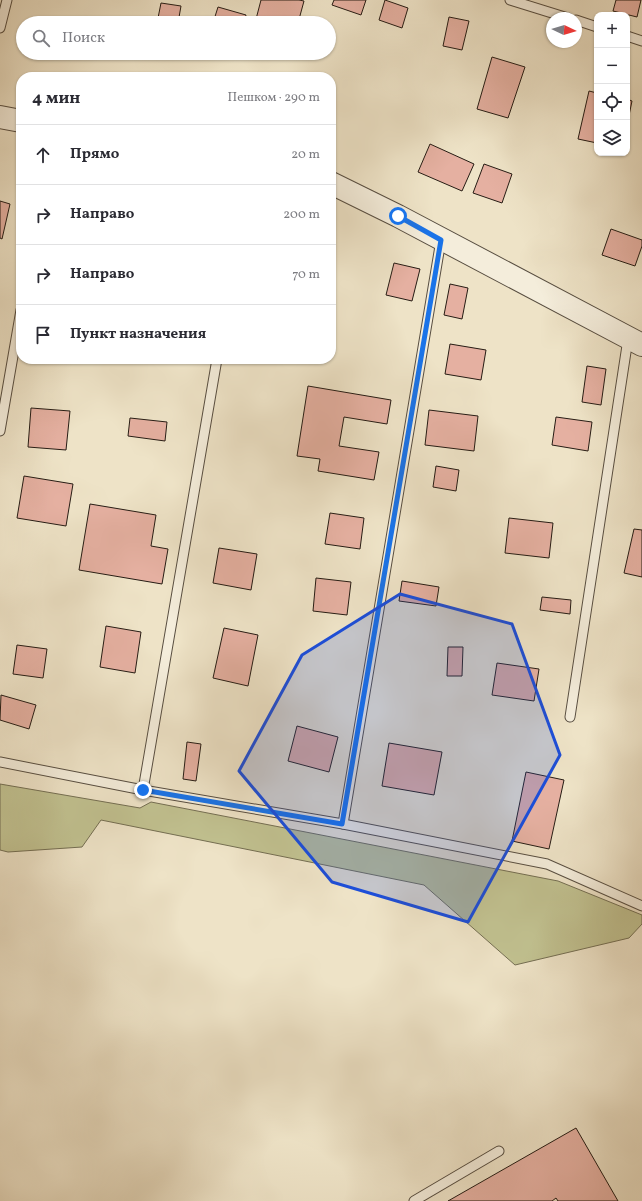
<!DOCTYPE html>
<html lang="ru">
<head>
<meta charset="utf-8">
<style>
	body { margin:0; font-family:Vollkorn,serif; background:#f7f7f7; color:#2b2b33 }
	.controls { position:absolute; right:12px; top:12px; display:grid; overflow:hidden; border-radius:8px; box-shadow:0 1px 3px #0004 }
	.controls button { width:36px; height:36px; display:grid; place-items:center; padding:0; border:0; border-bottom:1px solid #e1e1e2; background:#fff; color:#2b2b33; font:20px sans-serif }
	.compass { position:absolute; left:546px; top:12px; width:36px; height:36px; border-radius:50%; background:#fff; box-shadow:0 1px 3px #0004; rotate:94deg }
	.stop { position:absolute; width:12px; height:12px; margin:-9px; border:3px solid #1a73e8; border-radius:50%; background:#fff }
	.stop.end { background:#1a73e8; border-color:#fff; box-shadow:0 1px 4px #0008 }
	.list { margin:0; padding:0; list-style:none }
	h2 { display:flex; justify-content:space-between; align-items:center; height:52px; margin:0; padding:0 16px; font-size:17px }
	h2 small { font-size:13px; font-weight:400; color:#7c7c81 }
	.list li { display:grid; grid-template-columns:26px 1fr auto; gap:12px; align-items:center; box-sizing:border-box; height:60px; padding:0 16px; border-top:1px solid #e1e1e2 }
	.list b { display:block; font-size:15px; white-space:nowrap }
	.list em { font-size:13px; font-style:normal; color:#7c7c81 }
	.icon { flex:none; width:22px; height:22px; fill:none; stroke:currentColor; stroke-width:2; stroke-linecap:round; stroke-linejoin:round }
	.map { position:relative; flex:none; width:642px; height:1201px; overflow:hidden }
	.search { position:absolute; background:#fff; box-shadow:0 1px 3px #0004; left:16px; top:16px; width:320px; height:44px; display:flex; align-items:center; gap:10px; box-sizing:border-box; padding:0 14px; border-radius:22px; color:#7c7c81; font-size:15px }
	.panel { position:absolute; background:#fff; box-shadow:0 1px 3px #0004; left:16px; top:72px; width:320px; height:292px; border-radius:16px }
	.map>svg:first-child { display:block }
	.green { fill:#c1c190; stroke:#746e52 }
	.building { fill:#e5b0a1; stroke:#261c14 }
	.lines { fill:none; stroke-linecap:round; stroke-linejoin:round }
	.service-casing { stroke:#584e41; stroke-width:11 }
	.tertiary-casing { stroke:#584e41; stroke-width:24 }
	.service { stroke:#f4eddb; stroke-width:9 }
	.tertiary { stroke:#f4eddb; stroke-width:22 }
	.route { stroke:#1a73e8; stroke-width:5 }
	.marked { fill:#1d4ed8; fill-opacity:0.2; stroke:#1d4ed8; stroke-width:3; stroke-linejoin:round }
</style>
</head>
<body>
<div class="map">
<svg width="642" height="1201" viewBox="0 0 642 1201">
	<rect width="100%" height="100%" fill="#eee3c7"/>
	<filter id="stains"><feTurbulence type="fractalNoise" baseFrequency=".005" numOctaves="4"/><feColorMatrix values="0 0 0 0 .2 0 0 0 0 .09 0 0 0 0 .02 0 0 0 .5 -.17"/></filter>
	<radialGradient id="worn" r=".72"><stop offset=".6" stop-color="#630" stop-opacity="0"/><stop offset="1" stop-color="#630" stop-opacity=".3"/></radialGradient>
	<!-- green -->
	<path class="green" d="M0,784L140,808L151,802L558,881L642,915V924L629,938L515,965L424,885L101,820L82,847L8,852L0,850Z"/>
	<!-- building -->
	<g class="building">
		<path d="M261,0H299L304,1L298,23H255Z"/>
		<path d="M334,0H366L361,15L332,5Z"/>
		<path d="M385,0L408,8L402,28L379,20Z"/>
		<path d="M616,0H641L637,17L613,11Z"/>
		<path d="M161,3L181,6L178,23H157Z"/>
		<path d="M218,7L246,15L244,23H213Z"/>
		<path d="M449,17L469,21L462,50L443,46Z"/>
		<path d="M492,57L525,67L508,118L477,109Z"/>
		<path d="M589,91L597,93V143L578,139Z"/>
		<path d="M627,99L632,101L627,125Z"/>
		<path d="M430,144L474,164L462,191L418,172Z"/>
		<path d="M484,164L512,174L502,203L473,193Z"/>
		<path d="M0,201L10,204L2,239L0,238Z"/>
		<path d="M611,229L642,240V246L635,266L602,255Z"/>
		<path d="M394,263L420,269L412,301L386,295Z"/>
		<path d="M450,284L468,288L462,319L444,315Z"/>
		<path d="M450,344L486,350L481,380L445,374Z"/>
		<path d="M587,366L606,369L601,405L582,402Z"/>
		<path d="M308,386L391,400L387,424L344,417L339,446L379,452L374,480L318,471L320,459L297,456Z"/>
		<path d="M31,408L70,411L66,450L28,447Z"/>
		<path d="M429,410L478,416L474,451L425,445Z"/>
		<path d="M556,417L592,422L588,451L552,445Z"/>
		<path d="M130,418L167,422L165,441L128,436Z"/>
		<path d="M436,466L459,470L456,491L433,487Z"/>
		<path d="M24,476L73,484L66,526L17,518Z"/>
		<path d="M90,504L156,515L151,546L168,549L162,584L79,570Z"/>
		<path d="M330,513L364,518L360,549L325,544Z"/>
		<path d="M509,518L553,523L549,558L505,553Z"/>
		<path d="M634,529L642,530V577L624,573Z"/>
		<path d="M219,548L257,554L251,590L213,583Z"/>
		<path d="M316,578L351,582L347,615L313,611Z"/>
		<path d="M402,581L439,587L436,606L399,601Z"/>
		<path d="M542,597L571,600L570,614L540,610Z"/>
		<path d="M106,626L141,632L135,673L100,667Z"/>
		<path d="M224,628L258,635L248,686L213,678Z"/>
		<path d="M17,645L47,649L43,678L13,674Z"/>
		<path d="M448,647H463L462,676H447Z"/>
		<path d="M497,663L539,669L534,701L492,695Z"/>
		<path d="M1,695L36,705L29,729L0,720Z"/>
		<path d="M297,726L338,737L329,772L288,761Z"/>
		<path d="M187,742L201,744L196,781L183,779Z"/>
		<path d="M389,743L442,752L434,795L382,786Z"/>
		<path d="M526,772L564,780L549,849L512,841Z"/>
		<path d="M576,1128L618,1201H558L556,1198L552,1201H448Z"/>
	</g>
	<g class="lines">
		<defs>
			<g id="service">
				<path d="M510,0L568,18"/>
				<path d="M576,20L597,27"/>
				<path d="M0,28L7,0"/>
				<path d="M627,36L642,41"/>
				<path d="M0,431L21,310"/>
				<path d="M570,717L628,339"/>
				<path d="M0,762L143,790L217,359"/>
				<path d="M143,790L343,824L547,864L642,906"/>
				<path d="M343,824L441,240"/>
				<path d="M414,1201L499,1151"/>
			</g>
			<g id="tertiary">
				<path d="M0,117L21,121"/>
				<path d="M331,183L398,216L642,345"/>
			</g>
		</defs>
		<!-- service casing -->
		<use href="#service" class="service-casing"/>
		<!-- tertiary casing -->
		<use href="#tertiary" class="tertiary-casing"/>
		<!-- service -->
		<use href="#service" class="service"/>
		<!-- tertiary -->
		<use href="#tertiary" class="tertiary"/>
	</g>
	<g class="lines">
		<!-- route -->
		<path class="route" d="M143,790L342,824L441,240L398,216"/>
	</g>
	<!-- marked area -->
	<path class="marked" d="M400,594L512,624L560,755L468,922L332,882L239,771L302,655Z"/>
	<rect width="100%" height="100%" filter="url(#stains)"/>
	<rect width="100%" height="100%" fill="url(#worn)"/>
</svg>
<div class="controls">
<button>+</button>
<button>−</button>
<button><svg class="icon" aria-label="locate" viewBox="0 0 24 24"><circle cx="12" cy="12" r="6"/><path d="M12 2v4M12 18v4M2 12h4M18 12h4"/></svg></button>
<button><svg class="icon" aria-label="layers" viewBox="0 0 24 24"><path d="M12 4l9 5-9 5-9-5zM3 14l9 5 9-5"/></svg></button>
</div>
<svg class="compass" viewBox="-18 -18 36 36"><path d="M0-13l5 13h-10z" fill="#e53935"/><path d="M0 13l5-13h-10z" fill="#7c7c81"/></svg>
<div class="stop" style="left:398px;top:216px"></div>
<div class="stop end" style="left:143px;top:790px"></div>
<div class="search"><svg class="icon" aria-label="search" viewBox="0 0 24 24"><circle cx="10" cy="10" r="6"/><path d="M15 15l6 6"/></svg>Поиск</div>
<section class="panel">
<h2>4 мин<small>Пешком · 290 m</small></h2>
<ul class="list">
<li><svg class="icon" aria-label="ahead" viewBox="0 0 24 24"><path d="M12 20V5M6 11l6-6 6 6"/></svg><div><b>Прямо</b></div><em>20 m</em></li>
<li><svg class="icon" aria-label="right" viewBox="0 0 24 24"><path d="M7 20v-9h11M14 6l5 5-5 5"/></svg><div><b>Направо</b></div><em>200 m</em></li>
<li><svg class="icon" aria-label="right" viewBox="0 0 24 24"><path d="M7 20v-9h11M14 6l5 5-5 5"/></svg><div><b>Направо</b></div><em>70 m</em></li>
<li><svg class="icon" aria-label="arrive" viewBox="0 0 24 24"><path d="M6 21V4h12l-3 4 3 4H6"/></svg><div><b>Пункт назначения</b></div></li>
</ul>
</section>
</div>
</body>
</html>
